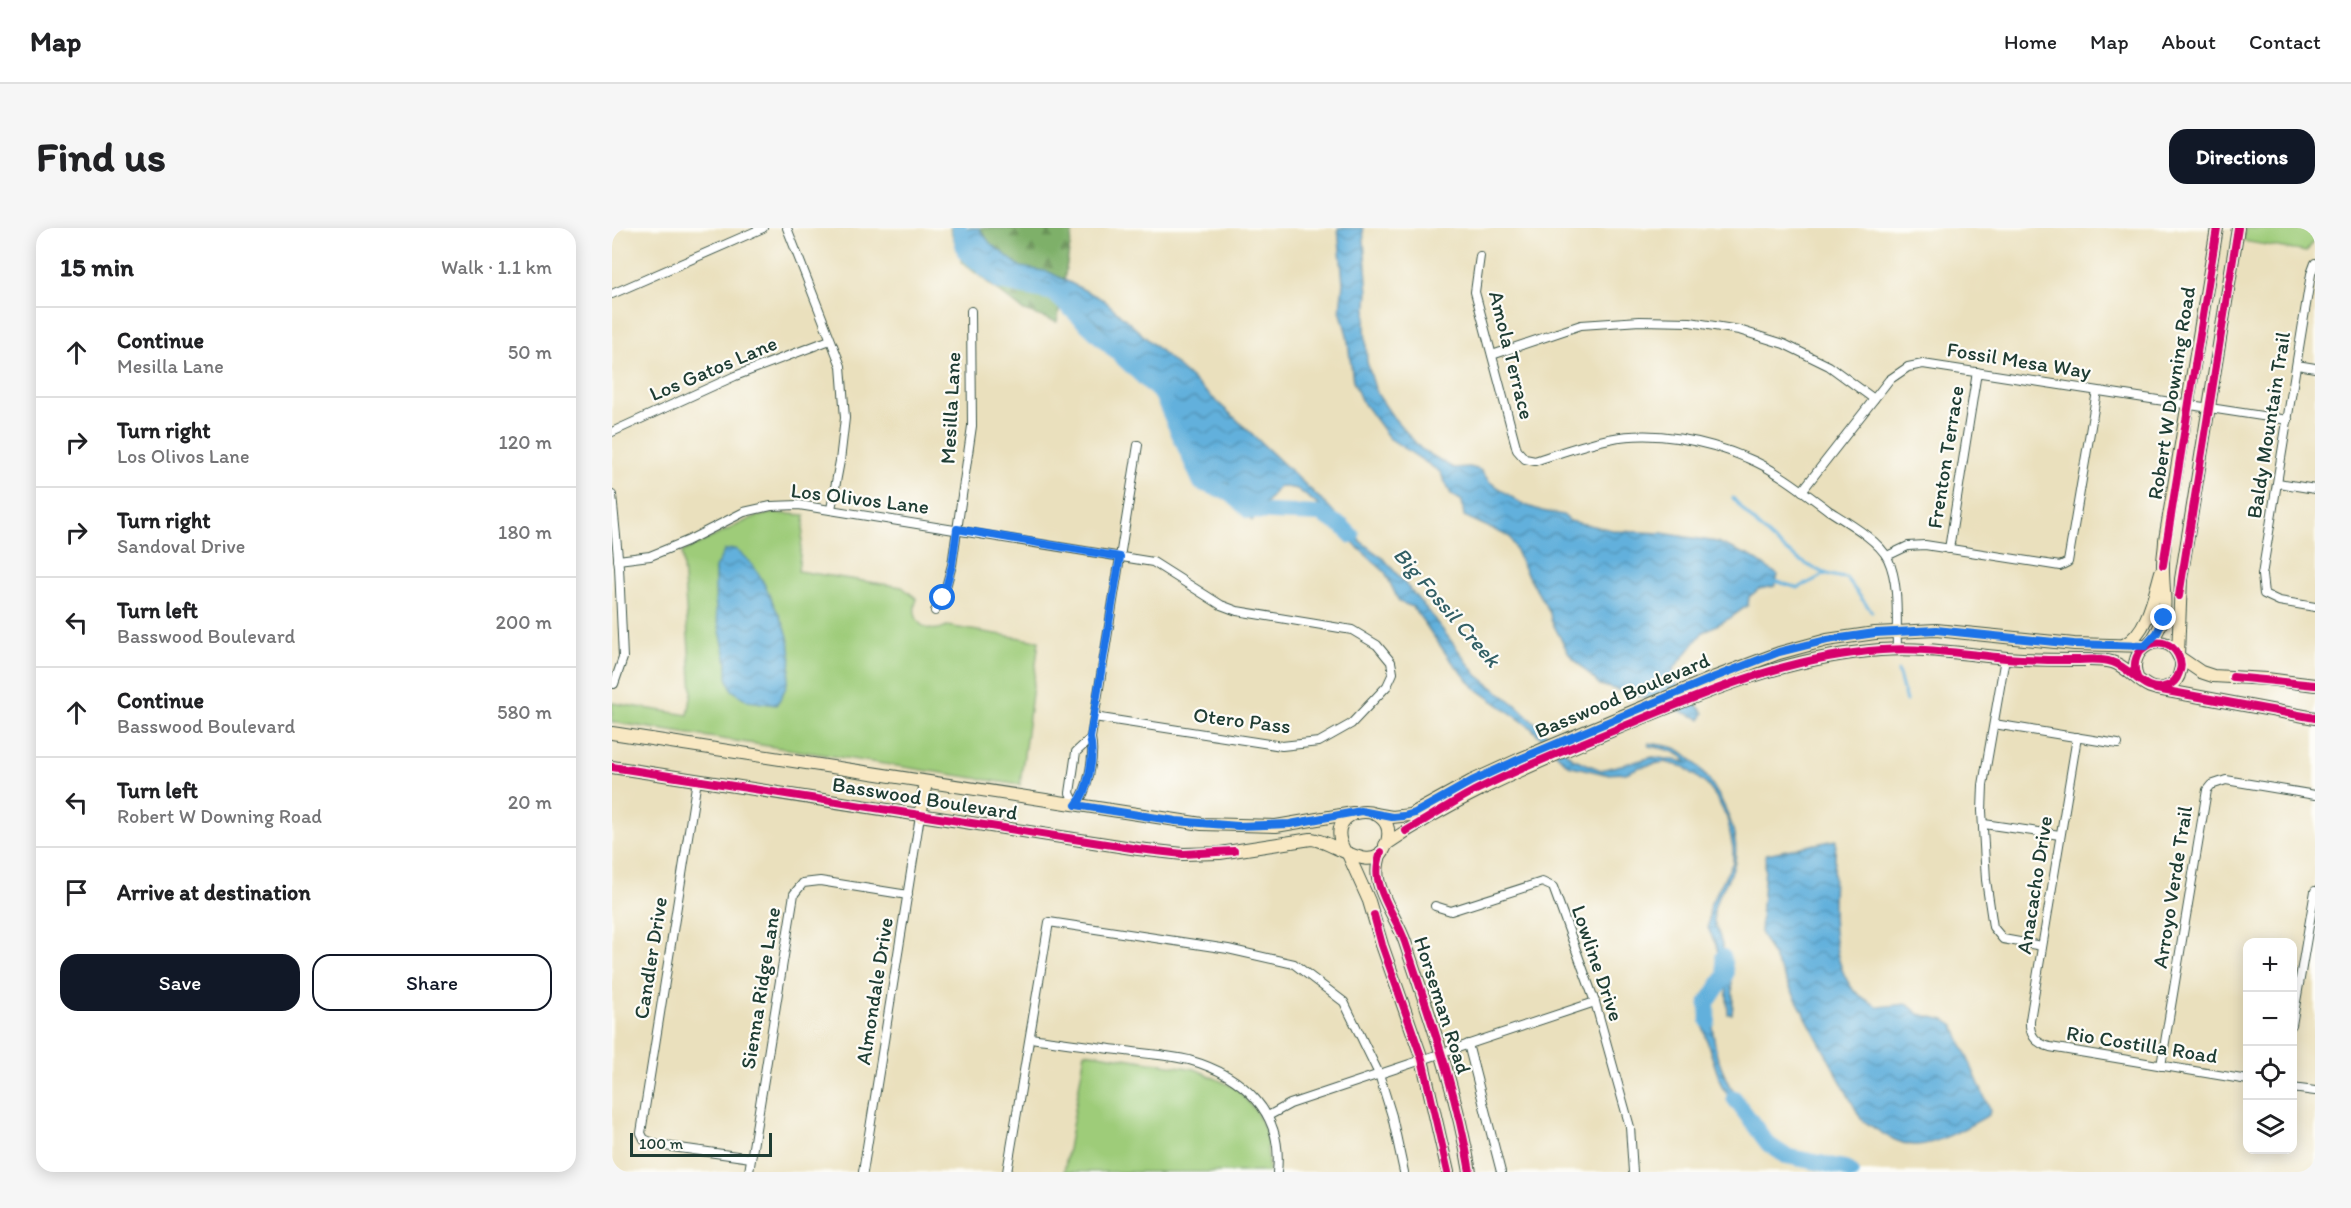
<!DOCTYPE html>
<html lang="en">
<head>
<meta charset="utf-8">
<style>
	body { margin:0; font-family:Itim,sans-serif; background:#f6f6f6; color:#202124 }
	.controls { position:absolute; right:18px; bottom:18px; display:grid; overflow:hidden; border-radius:12px; box-shadow:0 3px 15px #0003 }
	.controls button { width:54px; height:54px; display:grid; place-items:center; padding:0; border:0; border-bottom:2px solid #e0e0e0; background:#fff; color:#202124; font:30px sans-serif }
	.scale { position:absolute; left:18px; bottom:15px; width:142px; box-sizing:border-box; padding-left:6px; border:3px solid #1f3d34; border-top:0; font-size:16px; line-height:21px; white-space:nowrap; color:#1f3d34; -webkit-text-stroke:4px #fdfcf7; paint-order:stroke }
	.stop { position:absolute; width:18px; height:18px; margin:-14px; border:4px solid #1a73e8; border-radius:50%; background:#fff }
	.stop.end { background:#1a73e8; border-color:#fff; box-shadow:0 2px 6px #0008 }
	.list { margin:0; padding:0; list-style:none }
	h2 { display:flex; justify-content:space-between; align-items:center; height:78px; margin:0; padding:0 24px; font-size:26px }
	h2 small { font-size:20px; font-weight:400; color:#757577 }
	.list li { display:grid; grid-template-columns:39px 1fr auto; gap:18px; align-items:center; box-sizing:border-box; height:90px; padding:0 24px; border-top:2px solid #e0e0e0 }
	.list b { display:block; font-size:22px; white-space:nowrap }
	.list p { margin:0; font-size:20px; white-space:nowrap; color:#757577 }
	.list em { font-size:20px; font-style:normal; color:#757577 }
	.actions { display:flex; gap:12px; padding:18px 24px }
	.actions a { flex:1; padding:14px 0; border:2px solid #111827; border-radius:18px; text-align:center; font-size:21px; color:#111827 }
	.actions .main { background:#111827; color:#fff }
	.icon { flex:none; width:33px; height:33px; fill:none; stroke:currentColor; stroke-width:2; stroke-linecap:round; stroke-linejoin:round }
	.map { position:relative; flex:none; width:1703px; height:944px; overflow:hidden; border-radius:18px }
	header { display:flex; align-items:center; gap:36px; box-sizing:border-box; height:84px; padding:0 30px; background:#fff; border-bottom:2px solid #e0e0e0 }
	header strong { font-size:28px }
	nav { display:flex; gap:33px; margin-inline-start:auto; font-size:21px }
	.intro { display:flex; align-items:center; justify-content:space-between; box-sizing:border-box; height:144px; padding:0 36px }
	h1 { margin:0; font-size:42px }
	.button { padding:15px 27px; border-radius:18px; background:#111827; color:#fff; font-size:21px; font-weight:700 }
	main { display:flex; gap:36px; padding:0 36px }
	aside { flex:1; background:#fff; border-radius:18px; box-shadow:0 3px 15px #0003 }
	.map>svg:first-child { display:block }
	.forest { fill:url(#forest-firs); stroke:#4e764e; stroke-width:1.5 }
	.green { fill:#9ecc79; stroke:#5e8456; stroke-width:1.5 }
	.water { fill:url(#water-waves); stroke:#407688; stroke-width:1.5 }
	.lines { fill:none; stroke-linecap:round; stroke-linejoin:round }
	.stream { stroke:#62b0dc; stroke-width:3 }
	.river { stroke:#62b0dc; stroke-width:16 }
	.street-casing { stroke:#3d5549; stroke-width:10 }
	.secondary-casing { stroke:#3d5549; stroke-width:14 }
	.street { stroke:#fff; stroke-width:8 }
	.secondary { stroke:#f8e8c3; stroke-width:12 }
	.cycleway-casing { stroke:#fdfcf7; stroke-width:11 }
	.cycleway { stroke:#d6006c; stroke-width:8 }
	.route { stroke:#1a73e8; stroke-width:8 }
	.labels { text-anchor:middle; dominant-baseline:central; stroke-width:4.5; stroke-linejoin:round; paint-order:stroke }
	.street-label { font-size:21px; fill:#1f3d34; stroke:#fdfcf7 }
	.water-label { font-size:22px; font-style:italic; fill:#336066; stroke:#fdfcf7 }
</style>
</head>
<body>
<header>
<strong>Map</strong>
<nav><a>Home</a><a>Map</a><a>About</a><a>Contact</a></nav>
</header>
<div class="intro"><h1>Find us</h1><a class="button">Directions</a></div>
<main>
<aside>
<h2>15 min<small>Walk · 1.1 km</small></h2>
<ul class="list">
<li><svg class="icon" aria-label="ahead" viewBox="0 0 24 24"><path d="M12 20V5M6 11l6-6 6 6"/></svg><div><b>Continue</b><p>Mesilla Lane</p></div><em>50 m</em></li>
<li><svg class="icon" aria-label="right" viewBox="0 0 24 24"><path d="M7 20v-9h11M14 6l5 5-5 5"/></svg><div><b>Turn right</b><p>Los Olivos Lane</p></div><em>120 m</em></li>
<li><svg class="icon" aria-label="right" viewBox="0 0 24 24"><path d="M7 20v-9h11M14 6l5 5-5 5"/></svg><div><b>Turn right</b><p>Sandoval Drive</p></div><em>180 m</em></li>
<li><svg class="icon" aria-label="left" viewBox="0 0 24 24"><path d="M17 20v-9H6M10 6l-5 5 5 5"/></svg><div><b>Turn left</b><p>Basswood Boulevard</p></div><em>200 m</em></li>
<li><svg class="icon" aria-label="ahead" viewBox="0 0 24 24"><path d="M12 20V5M6 11l6-6 6 6"/></svg><div><b>Continue</b><p>Basswood Boulevard</p></div><em>580 m</em></li>
<li><svg class="icon" aria-label="left" viewBox="0 0 24 24"><path d="M17 20v-9H6M10 6l-5 5 5 5"/></svg><div><b>Turn left</b><p>Robert W Downing Road</p></div><em>20 m</em></li>
<li><svg class="icon" aria-label="arrive" viewBox="0 0 24 24"><path d="M6 21V4h12l-3 4 3 4H6"/></svg><div><b>Arrive at destination</b></div></li>
</ul>
<div class="actions"><a class="main">Save</a><a>Share</a></div>
</aside>
<div class="map">
<svg width="1703" height="944" viewBox="0 0 1703 944">
	<defs>
		<pattern id="forest-firs" width="22" height="20" patternUnits="userSpaceOnUse" patternTransform="scale(1.5)"><rect width="22" height="20" fill="#7eb069"/><path d="M5 1l3.5 6h-7zM16 11l3.5 6h-7z" fill="#679057"/></pattern>
		<pattern id="water-waves" width="16" height="10" patternUnits="userSpaceOnUse" patternTransform="scale(1.5)"><rect width="16" height="10" fill="#62b0dc"/><path d="M0 5q4-4 8 0t8 0" fill="none" stroke="#5090b3"/></pattern>
	</defs>
	<rect width="100%" height="100%" fill="#fdfcf7"/>
	<filter id="ink" filterUnits="userSpaceOnUse"><feTurbulence type="fractalNoise" baseFrequency=".0167" numOctaves="2"/><feDisplacementMap in="SourceGraphic" scale="12" xChannelSelector="R" yChannelSelector="G"/><feConvolveMatrix kernelMatrix="1 2 1 2 8 2 1 2 1" color-interpolation-filters="sRGB"/></filter>
	<filter id="wash" filterUnits="userSpaceOnUse"><feTurbulence type="fractalNoise" baseFrequency=".008" numOctaves="4" result="noise"/><feDisplacementMap in="SourceGraphic" scale="24" xChannelSelector="R" yChannelSelector="G"/><feGaussianBlur stdDeviation="1.35" result="paint"/><feColorMatrix in="noise" values="0 0 0 0 0 0 0 0 0 0 0 0 0 0 0 0 0 1.4 0 .05"/><feComposite in="paint" operator="in"/></filter>
	<g filter="url(#wash)">
		<rect width="100%" height="100%" fill="#eae0bd"/>
		<!-- forest -->
		<path class="forest" d="M338,0H461L445,94L412,83L350,34Z"/>
		<!-- green -->
		<g class="green">
			<path d="M1633,0H1703V12L1694,24L1631,13Z"/>
			<path d="M161,285L193,287L186,343L290,359L305,371C296,392 315,409 335,398L427,413L408,557L0,494V475L76,487L80,464L70,324L140,290Z"/>
			<path d="M473,824L583,841L624,860L644,883L654,904L657,944H452Z"/>
		</g>
		<!-- water -->
		<g class="water">
			<path d="M349,0H367L378,15L409,39L437,44L492,72L622,189L719,281L747,312L773,332L817,384L865,447L904,477L960,530L989,542L1041,529L1075,534C1066,522 1051,521 1037,518V515C1048,517 1062,517 1072,525C1099,546 1129,597 1123,633C1120,654 1098,670 1102,693C1103,698 1107,704 1108,710C1116,737 1124,757 1120,786H1116L1114,752L1104,717L1096,700L1098,677L1121,634V620L1115,590L1104,569L1095,557L1072,539L1052,534L1028,539L1014,545L993,546L956,537L917,498L863,460L837,430L801,379L787,374L773,344L743,317L707,278L685,261L667,258L640,293C629,283 625,268 617,255L594,254L590,240L578,223L542,159L488,97L438,56L400,51L376,37L357,23Z"/>
			<path d="M726,0H751L756,65L753,97L755,134L764,164L781,189L809,221L841,240L858,239L868,242L878,254L910,276L930,283L951,287L958,293L1005,303L1050,305L1105,314L1140,329L1166,347L1163,358L1147,361L1137,369L1136,377L1118,390L1091,404L1061,442V452L1092,485L1089,491L1034,470L988,457L957,426L939,392L938,385L913,343L898,309L852,288L850,273L839,266L828,244L777,210L749,172L741,153L735,107L728,82L731,55Z"/>
			<path d="M123,321C144,336 152,354 162,377C166,385 171,393 174,402C182,425 180,457 164,477L136,473L120,462L115,449V434L104,385L103,359V340L113,322Z"/>
			<path d="M1224,612C1222,655 1213,724 1240,760C1246,768 1258,774 1266,779L1295,776L1307,786L1333,792L1342,798L1378,882L1377,887C1359,897 1323,918 1303,917C1283,916 1265,902 1249,891L1148,704L1154,626Z"/>
			<path d="M1096,766L1102,785L1101,805L1105,828L1117,857L1133,877L1136,888H1131L1110,859L1098,823L1091,798L1090,773Z"/>
		</g>
		<g class="lines">
			<!-- stream -->
			<g class="stream">
				<path d="M1121,270C1146,301 1193,347 1234,350L1260,384"/>
				<path d="M1163,353L1186,360L1214,346"/>
				<path d="M1286,443L1294,473"/>
			</g>
			<!-- river -->
			<g class="river">
				<path d="M347,0L353,24L388,54L441,65L550,167L589,255L618,265L637,283L708,286L730,298L740,308"/>
				<path d="M1096,793L1095,775L1114,746L1111,729"/>
				<path d="M1122,870L1156,916L1174,928L1233,940L1239,944"/>
			</g>
		</g>
	</g>
	<g filter="url(#ink)">
		<g class="lines">
			<defs>
				<g id="street">
					<path d="M175,0L229,138L233,190L228,233L219,281"/>
					<path d="M868,28L863,64L905,222L913,231L923,233C947,225 972,216 997,211C1042,202 1093,212 1135,230C1163,241 1192,264 1216,282C1233,293 1267,312 1276,331C1288,357 1284,392 1285,421"/>
					<path d="M1703,35L1699,46L1650,347L1652,366L1667,373L1703,379"/>
					<path d="M0,66L151,0"/>
					<path d="M880,127L969,97L1028,93L1078,94L1127,102L1172,116L1217,138L1262,171"/>
					<path d="M1685,137L1703,140"/>
					<path d="M0,204L123,148L218,112"/>
					<path d="M1666,255L1703,261"/>
					<path d="M1190,263L1277,152L1296,139L1311,136L1676,192"/>
					<path d="M0,267L7,339L11,430L2,456"/>
					<path d="M1337,321L1365,144"/>
					<path d="M1275,328L1296,318L1313,317L1448,338L1456,334L1485,163"/>
					<path d="M6,332L38,328L75,313L132,284L159,278L187,277L541,334L609,377L625,383L740,402L765,417L779,434L781,445L775,458L739,496L707,514L670,518L482,489"/>
					<path d="M323,383L331,370L340,337L360,198L359,83"/>
					<path d="M1393,430L1371,557L1370,583L1374,652L1381,699L1391,711L1430,718"/>
					<path d="M1382,496L1506,516"/>
					<path d="M1465,509L1418,792C1417,807 1423,815 1438,819L1636,852"/>
					<path d="M479,510L526,217"/>
					<path d="M479,510C483,528 476,564 464,577L458,565L464,524Z"/>
					<path d="M85,552L29,905L32,911L46,917L139,930"/>
					<path d="M1372,596L1448,607"/>
					<path d="M823,678L839,683L930,654L941,659L983,774L1018,899L1021,944"/>
					<path d="M1680,797L1703,663"/>
					<path d="M418,810C450,814 482,819 514,823C534,826 557,827 577,832C631,847 672,885 665,944"/>
					<path d="M856,816L889,944"/>
					<path d="M1549,838L1595,562L1599,557L1614,552L1703,567"/>
					<path d="M1680,860L1703,863"/>
					<path d="M656,888L678,876L983,774"/>
					<path d="M137,944L182,666L191,655L208,653L296,667"/>
					<path d="M251,944L308,588"/>
					<path d="M395,944L437,694L616,721L682,736L732,774L767,846L780,888L792,944"/>
				</g>
				<g id="secondary">
					<path d="M1537,416C1561,385 1550,371 1551,336C1551,328 1553,320 1553,312L1605,0"/>
					<path d="M1512,417C1536,404 1542,368 1549,344"/>
					<path d="M1566,427L1569,351L1626,0"/>
					<path d="M1567,429L1589,444L1601,448L1655,451L1703,457"/>
					<path d="M1545,461L1703,490"/>
					<path d="M0,505L590,596L664,598L741,585"/>
					<path d="M0,539L526,621L571,626L608,625L699,611C721,612 764,653 775,614C787,571 708,575 732,622"/>
					<path d="M763,586L780,589L798,587L860,553L908,531L1103,449L1167,425L1215,412L1263,405L1324,402L1462,416L1533,418"/>
					<path d="M308,588L314,554"/>
					<path d="M773,617C844,568 922,536 1001,502C1088,466 1173,429 1268,422C1311,419 1353,426 1395,430C1419,432 1443,432 1467,432C1477,432 1489,431 1500,434C1520,439 1534,470 1557,458C1563,455 1567,449 1568,443C1570,437 1569,430 1565,425C1550,401 1514,421 1525,449"/>
					<path d="M769,624C766,633 764,641 766,651C770,673 786,693 793,714C818,789 845,865 858,944"/>
					<path d="M736,626L757,673L770,717L810,831L836,944"/>
				</g>
			</defs>
			<!-- street casing -->
			<use href="#street" class="street-casing"/>
			<!-- secondary casing -->
			<use href="#secondary" class="secondary-casing"/>
			<!-- street -->
			<use href="#street" class="street"/>
			<!-- secondary -->
			<use href="#secondary" class="secondary"/>
			<defs>
				<g id="cycleway">
					<path d="M1551,337L1605,0"/>
					<path d="M1567,368L1626,0"/>
					<path d="M1621,449L1703,457"/>
					<path d="M1544,461L1703,490"/>
					<path d="M0,539L526,621L571,626L622,623"/>
					<path d="M794,603C817,590 839,575 862,563C915,536 972,515 1027,492C1106,459 1183,428 1270,422C1311,419 1352,426 1394,430C1417,432 1440,432 1463,432C1475,432 1488,430 1500,434C1519,439 1533,468 1555,458C1561,456 1565,451 1567,445C1570,439 1569,433 1566,427C1553,401 1513,419 1525,449"/>
					<path d="M769,624C766,633 764,641 766,651C770,673 786,693 793,714C818,789 845,865 858,944"/>
					<path d="M762,687L770,717L810,831L836,944"/>
				</g>
			</defs>
			<!-- cycleway casing -->
			<use href="#cycleway" class="cycleway-casing"/>
			<!-- cycleway -->
			<use href="#cycleway" class="cycleway"/>
		</g>
	</g>
	<g class="lines" filter="url(#ink)">
		<!-- route -->
		<path class="route" d="M331,370L340,337L345,301L508,329L478,510C483,528 476,564 464,577L564,593L626,598L678,596L749,583L780,589L792,588L803,585L860,553L908,531L1103,449L1167,424L1215,412L1263,405L1324,402L1462,416L1533,418L1545,405L1552,390"/>
	</g>
	<g class="labels">
		<!-- street labels -->
		<g class="street-label">
			<text transform="translate(900 127) rotate(76)">Amola Terrace</text>
			<text transform="translate(1407 132) rotate(9)">Fossil Mesa Way</text>
			<text transform="translate(101 140) rotate(-23)">Los Gatos Lane</text>
			<text transform="translate(1559 165) rotate(-81)">Robert W Downing Road</text>
			<text transform="translate(338 180) rotate(-87)">Mesilla Lane</text>
			<text transform="translate(1656 197) rotate(-81)">Baldy Mountain Trail</text>
			<text transform="translate(1333 229) rotate(-81)">Frenton Terrace</text>
			<text transform="translate(248 270) rotate(7)">Los Olivos Lane</text>
			<text transform="translate(1010 467) rotate(-23)">Basswood Boulevard</text>
			<text transform="translate(630 492) rotate(7)">Otero Pass</text>
			<text transform="translate(313 570) rotate(9)">Basswood Boulevard</text>
			<text transform="translate(1422 657) rotate(-81)">Anacacho Drive</text>
			<text transform="translate(1560 659) rotate(-81)">Arroyo Verde Trail</text>
			<text transform="translate(38 730) rotate(-81)">Candler Drive</text>
			<text transform="translate(986 735) rotate(71)">Lowline Drive</text>
			<text transform="translate(148 760) rotate(-81)">Sienna Ridge Lane</text>
			<text transform="translate(262 763) rotate(-81)">Almondale Drive</text>
			<text transform="translate(831 777) rotate(72)">Horseman Road</text>
			<text transform="translate(1530 816) rotate(9)">Rio Costilla Road</text>
		</g>
		<!-- water labels -->
		<g class="water-label">
			<text transform="translate(835 379) rotate(49)">Big Fossil Creek</text>
		</g>
	</g>
</svg>
<div class="controls">
<button>+</button>
<button>−</button>
<button><svg class="icon" aria-label="locate" viewBox="0 0 24 24"><circle cx="12" cy="12" r="6"/><path d="M12 2v4M12 18v4M2 12h4M18 12h4"/></svg></button>
<button><svg class="icon" aria-label="layers" viewBox="0 0 24 24"><path d="M12 4l9 5-9 5-9-5zM3 14l9 5 9-5"/></svg></button>
</div>
<div class="scale">100 m</div>
<div class="stop" style="left:331px;top:370px"></div>
<div class="stop end" style="left:1552px;top:390px"></div>
</div>
</main>
</body>
</html>
